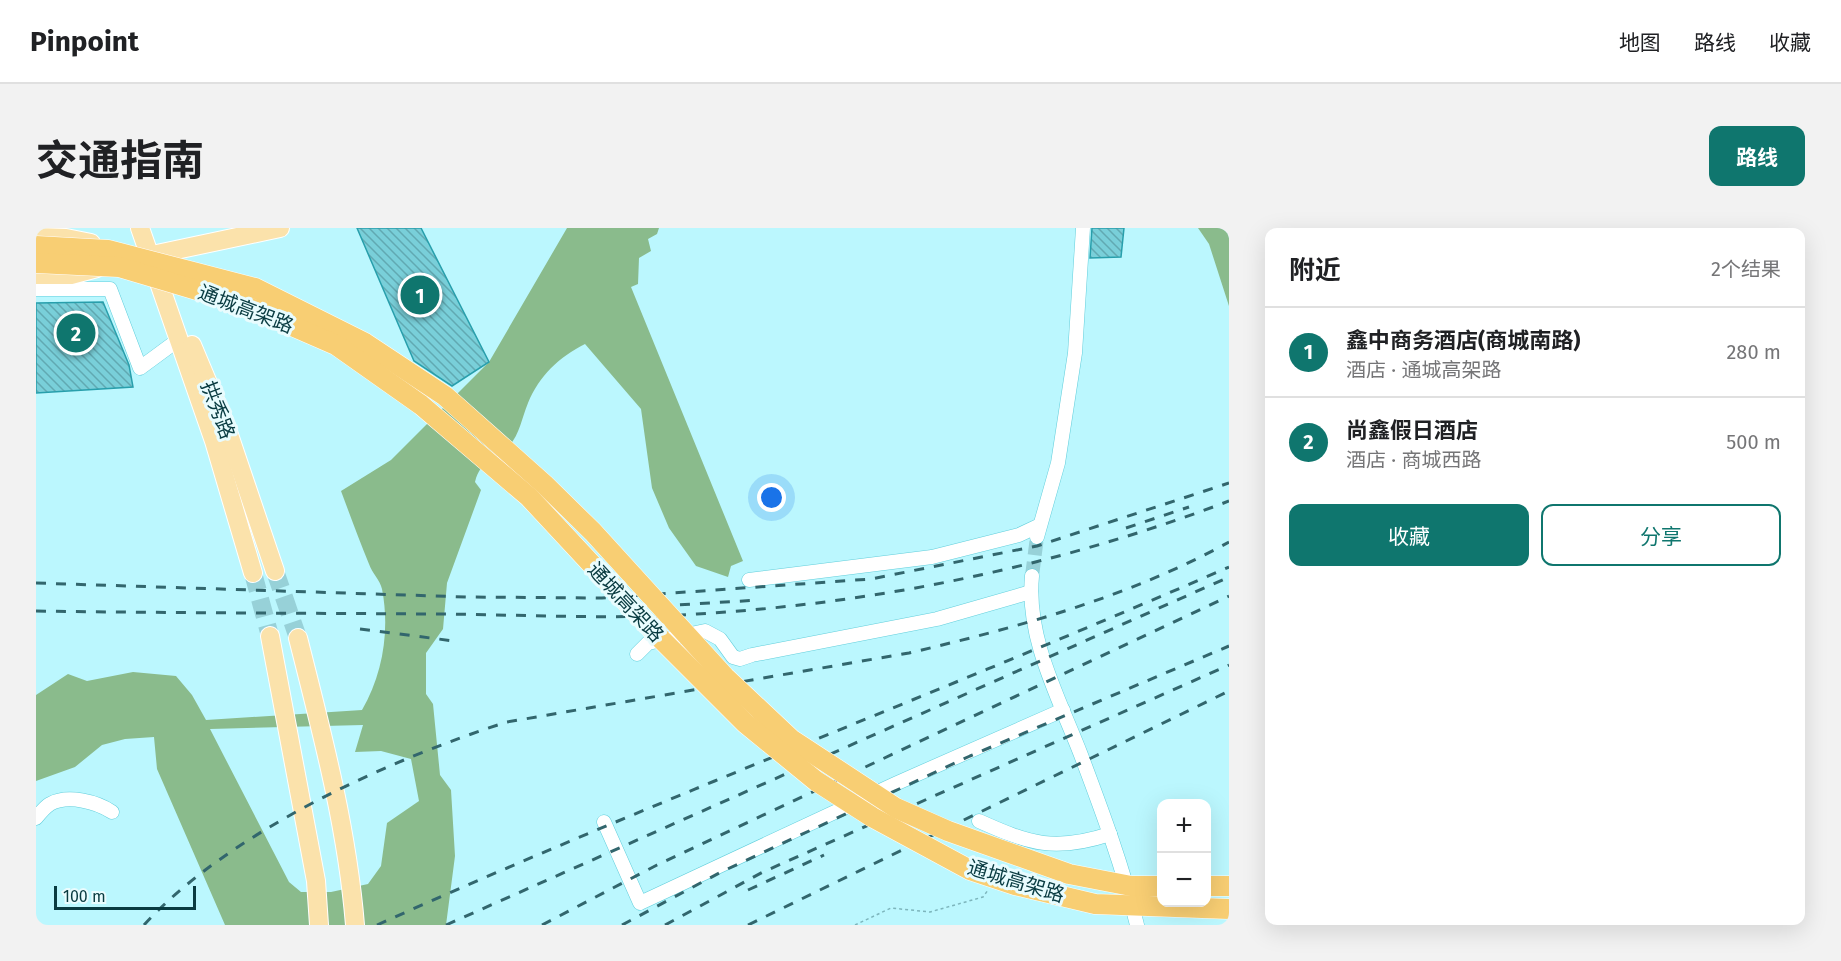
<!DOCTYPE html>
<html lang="zh">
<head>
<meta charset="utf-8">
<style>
	body { margin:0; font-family:"Fira Sans","Noto Sans SC",sans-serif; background:#f2f2f2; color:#202124 }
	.controls { position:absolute; right:18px; bottom:18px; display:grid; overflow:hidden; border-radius:12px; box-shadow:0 6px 24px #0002 }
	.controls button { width:54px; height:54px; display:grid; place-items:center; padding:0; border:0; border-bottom:2px solid #e0e0e0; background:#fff; color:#202124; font:30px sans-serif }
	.scale { position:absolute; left:18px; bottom:15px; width:142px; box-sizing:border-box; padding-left:6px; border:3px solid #093b41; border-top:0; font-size:16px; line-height:21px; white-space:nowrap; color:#093b41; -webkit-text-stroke:4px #e9fcfe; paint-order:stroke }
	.you { position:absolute; left:736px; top:270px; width:21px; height:21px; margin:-15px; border:4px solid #fff; border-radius:50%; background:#1a73e8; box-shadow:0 0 0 9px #1a73e833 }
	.badge { display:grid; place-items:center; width:39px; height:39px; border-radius:50%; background:#0f766e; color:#fff; font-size:20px; font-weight:700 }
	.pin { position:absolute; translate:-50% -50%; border:3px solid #fff; box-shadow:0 2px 6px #0006 }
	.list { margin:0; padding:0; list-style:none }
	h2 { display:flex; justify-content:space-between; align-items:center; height:78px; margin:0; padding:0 24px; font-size:26px }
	h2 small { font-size:20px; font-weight:400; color:#757577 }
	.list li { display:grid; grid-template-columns:39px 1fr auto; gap:18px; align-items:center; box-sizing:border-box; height:90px; padding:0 24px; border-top:2px solid #e0e0e0 }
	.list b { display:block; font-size:22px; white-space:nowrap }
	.list p { margin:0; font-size:20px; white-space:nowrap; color:#757577 }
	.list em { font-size:20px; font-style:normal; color:#757577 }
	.actions { display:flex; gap:12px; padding:18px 24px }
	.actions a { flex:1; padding:14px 0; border:2px solid #0f766e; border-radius:12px; text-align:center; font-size:21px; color:#0f766e }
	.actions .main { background:#0f766e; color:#fff }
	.map { position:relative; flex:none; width:1193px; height:697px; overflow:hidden; border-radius:12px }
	header { display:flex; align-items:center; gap:36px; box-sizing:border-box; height:84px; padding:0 30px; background:#fff; border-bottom:2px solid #e0e0e0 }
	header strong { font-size:28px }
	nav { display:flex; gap:33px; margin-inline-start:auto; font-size:21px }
	.intro { display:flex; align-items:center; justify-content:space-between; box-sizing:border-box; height:144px; padding:0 36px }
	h1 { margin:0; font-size:42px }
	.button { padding:15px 27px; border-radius:12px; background:#0f766e; color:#fff; font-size:21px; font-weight:700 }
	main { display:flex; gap:36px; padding:0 36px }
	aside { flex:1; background:#fff; border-radius:12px; box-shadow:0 6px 24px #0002 }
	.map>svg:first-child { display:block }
	.water { fill:#8abb8c; fill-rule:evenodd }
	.building { fill:url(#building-back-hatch); stroke:#289fac; stroke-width:1.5 }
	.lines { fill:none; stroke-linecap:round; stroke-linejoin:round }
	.minor-tunnel { stroke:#97d1d8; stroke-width:14; stroke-dasharray:14 7; stroke-linecap:butt }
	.major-tunnel { stroke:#97d1d8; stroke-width:18; stroke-dasharray:18 9; stroke-linecap:butt }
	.minor-casing { stroke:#61cedb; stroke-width:15 }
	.major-casing { stroke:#fff; stroke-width:20 }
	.highway-casing { stroke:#fff; stroke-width:21 }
	.path { stroke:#7db5bc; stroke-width:1.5; stroke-dasharray:3 3; stroke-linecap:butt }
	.minor { stroke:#fff; stroke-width:14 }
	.major { stroke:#fbe2ab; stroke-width:18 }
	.highway { stroke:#f8ce73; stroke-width:20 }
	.rail { stroke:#32666d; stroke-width:3; stroke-dasharray:10 10; stroke-linecap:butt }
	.highway-bridge-casing { stroke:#fff; stroke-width:21; stroke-linecap:butt }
	.highway-bridge { stroke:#f8ce73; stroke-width:20 }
	.labels { text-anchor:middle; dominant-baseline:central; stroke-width:6; stroke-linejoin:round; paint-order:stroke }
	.street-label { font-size:20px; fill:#093b41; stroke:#e9fcfe }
</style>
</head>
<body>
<header>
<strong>Pinpoint</strong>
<nav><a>地图</a><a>路线</a><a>收藏</a></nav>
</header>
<div class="intro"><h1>交通指南</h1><a class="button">路线</a></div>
<main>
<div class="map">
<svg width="1193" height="697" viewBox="0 0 1193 697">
	<defs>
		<pattern id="building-back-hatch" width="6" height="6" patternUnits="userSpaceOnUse" patternTransform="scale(1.5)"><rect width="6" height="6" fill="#79cfd9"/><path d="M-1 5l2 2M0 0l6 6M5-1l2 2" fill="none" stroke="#61a9b2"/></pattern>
	</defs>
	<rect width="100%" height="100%" fill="#bbf7fe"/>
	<!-- water -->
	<g class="water">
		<path d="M531,0H623L621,6L612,11L615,23L603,30L602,56L595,59L707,333L695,338L692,349L660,338L633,300L616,260L605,181L549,116C523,129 503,148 492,175C486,189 484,206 473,218C459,234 445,230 439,254L445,262L411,355L407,401L390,425V466L397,476L404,547L415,562L419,628L410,697H189L121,541L118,509L89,511L66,517L39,539L0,553V467L32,446L51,453L97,444L140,448L156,467L170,492L326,482C347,446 354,402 346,361C344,352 336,345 333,336C323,312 314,287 305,263L355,232L453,134ZM327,497L319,524L345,523L375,531L383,573L351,595L345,638L332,656L295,664H265L253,654L174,501Z"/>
		<path d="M1162,0H1193V78L1173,16Z"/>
	</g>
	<!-- building -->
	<g class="building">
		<path d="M321,0H385L453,134L416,158L378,133Z"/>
		<path d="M1056,0H1088L1085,29L1054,30Z"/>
		<path d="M67,74L93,137L97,159L0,165V75Z"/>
	</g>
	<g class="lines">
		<!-- minor-tunnel -->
		<path class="minor-tunnel" d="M996,348L1001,309"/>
		<!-- major-tunnel -->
		<g class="major-tunnel">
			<path d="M239,343L262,410"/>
			<path d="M217,345L234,408"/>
		</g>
		<defs>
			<g id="minor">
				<path d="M0,61H74L104,140L142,112"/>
				<path d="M1001,309L1022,235L1039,125L1047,0"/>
				<path d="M996,348C990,410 1023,470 1045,527C1066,583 1087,639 1101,697"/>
				<path d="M713,352L896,329L983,307L1002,298"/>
				<path d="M601,426L612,415L669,403L684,411L697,429L704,431L716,427L901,391L995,364"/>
				<path d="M0,590C4,585 9,579 14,576C32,566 61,574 76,584"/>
				<path d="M943,593C994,616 1019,624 1074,606"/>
				<path d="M568,594L604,675L859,556L1027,482"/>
			</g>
			<g id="major">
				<path d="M104,0L178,213L217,345"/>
				<path d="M0,9L30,10L55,15"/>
				<path d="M102,30L244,0"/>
				<path d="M0,47H35L61,40"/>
				<path d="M156,117L190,198L239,343"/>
				<path d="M234,408L280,653L283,697"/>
				<path d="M262,410C286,505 311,599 319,697"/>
			</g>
			<path id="highway" d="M1170,658H1193"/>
		</defs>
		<!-- minor casing -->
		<use href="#minor" class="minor-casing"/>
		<!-- major casing -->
		<use href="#major" class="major-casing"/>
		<!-- highway casing -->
		<use href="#highway" class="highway-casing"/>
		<!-- path -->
		<path class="path" d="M819,697L855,680L894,684L947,669L952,662"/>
		<!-- minor -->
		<use href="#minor" class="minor"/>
		<!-- major -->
		<use href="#major" class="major"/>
		<!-- highway -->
		<use href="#highway" class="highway"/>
		<!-- rail -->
		<g class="rail">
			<path d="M1090,300L1153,279"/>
			<path d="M0,355L430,369L566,370L835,351L1001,318L1193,255"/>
			<path d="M624,378L723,372"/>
			<path d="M0,383C129,385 259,385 388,386C479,386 571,392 661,386C844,375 1022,338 1193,273"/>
			<path d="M324,401L418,413"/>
			<path d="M712,662L788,627"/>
			<path d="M108,697C193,604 352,532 471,494L873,425C983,399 1093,369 1193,314"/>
			<path d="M341,697C622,571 911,462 1193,339"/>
			<path d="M410,697L1193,349"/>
			<path d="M506,697L621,637L1193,368"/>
			<path d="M586,697L685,644L934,528L1193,418"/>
			<path d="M629,697L727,644L1193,437"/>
			<path d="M712,697L1193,463"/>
		</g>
		<defs>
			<g id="highway-bridge">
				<path d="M0,18L72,22L219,60L329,115L409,168L508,256L557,304L689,449L755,511L860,580L912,603L1033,646L1095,658H1126"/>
				<path d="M0,35L83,39L201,74L300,117L385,177L493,269L626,412L709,495L780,553L836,589L934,642L979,657L1059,676L1193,681"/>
			</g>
		</defs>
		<!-- highway-bridge casing -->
		<use href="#highway-bridge" class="highway-bridge-casing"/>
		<!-- highway-bridge -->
		<use href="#highway-bridge" class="highway-bridge"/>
	</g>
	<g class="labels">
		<!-- street labels -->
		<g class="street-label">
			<text transform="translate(210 81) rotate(21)">通城高架路</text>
			<text transform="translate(182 182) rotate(69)">拱秀路</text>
			<text transform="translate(590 374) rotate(47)">通城高架路</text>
			<text transform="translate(980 653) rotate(17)">通城高架路</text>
		</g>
	</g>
</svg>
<div class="controls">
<button>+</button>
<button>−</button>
</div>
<div class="scale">100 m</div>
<div class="you"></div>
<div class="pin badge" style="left:384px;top:67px">1</div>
<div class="pin badge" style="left:40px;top:105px">2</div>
</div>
<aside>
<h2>附近<small>2个结果</small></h2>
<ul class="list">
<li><span class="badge">1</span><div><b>鑫中商务酒店(商城南路)</b><p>酒店 · 通城高架路</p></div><em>280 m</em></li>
<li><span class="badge">2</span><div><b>尚鑫假日酒店</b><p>酒店 · 商城西路</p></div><em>500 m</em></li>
</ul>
<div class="actions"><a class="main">收藏</a><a>分享</a></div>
</aside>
</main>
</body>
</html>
